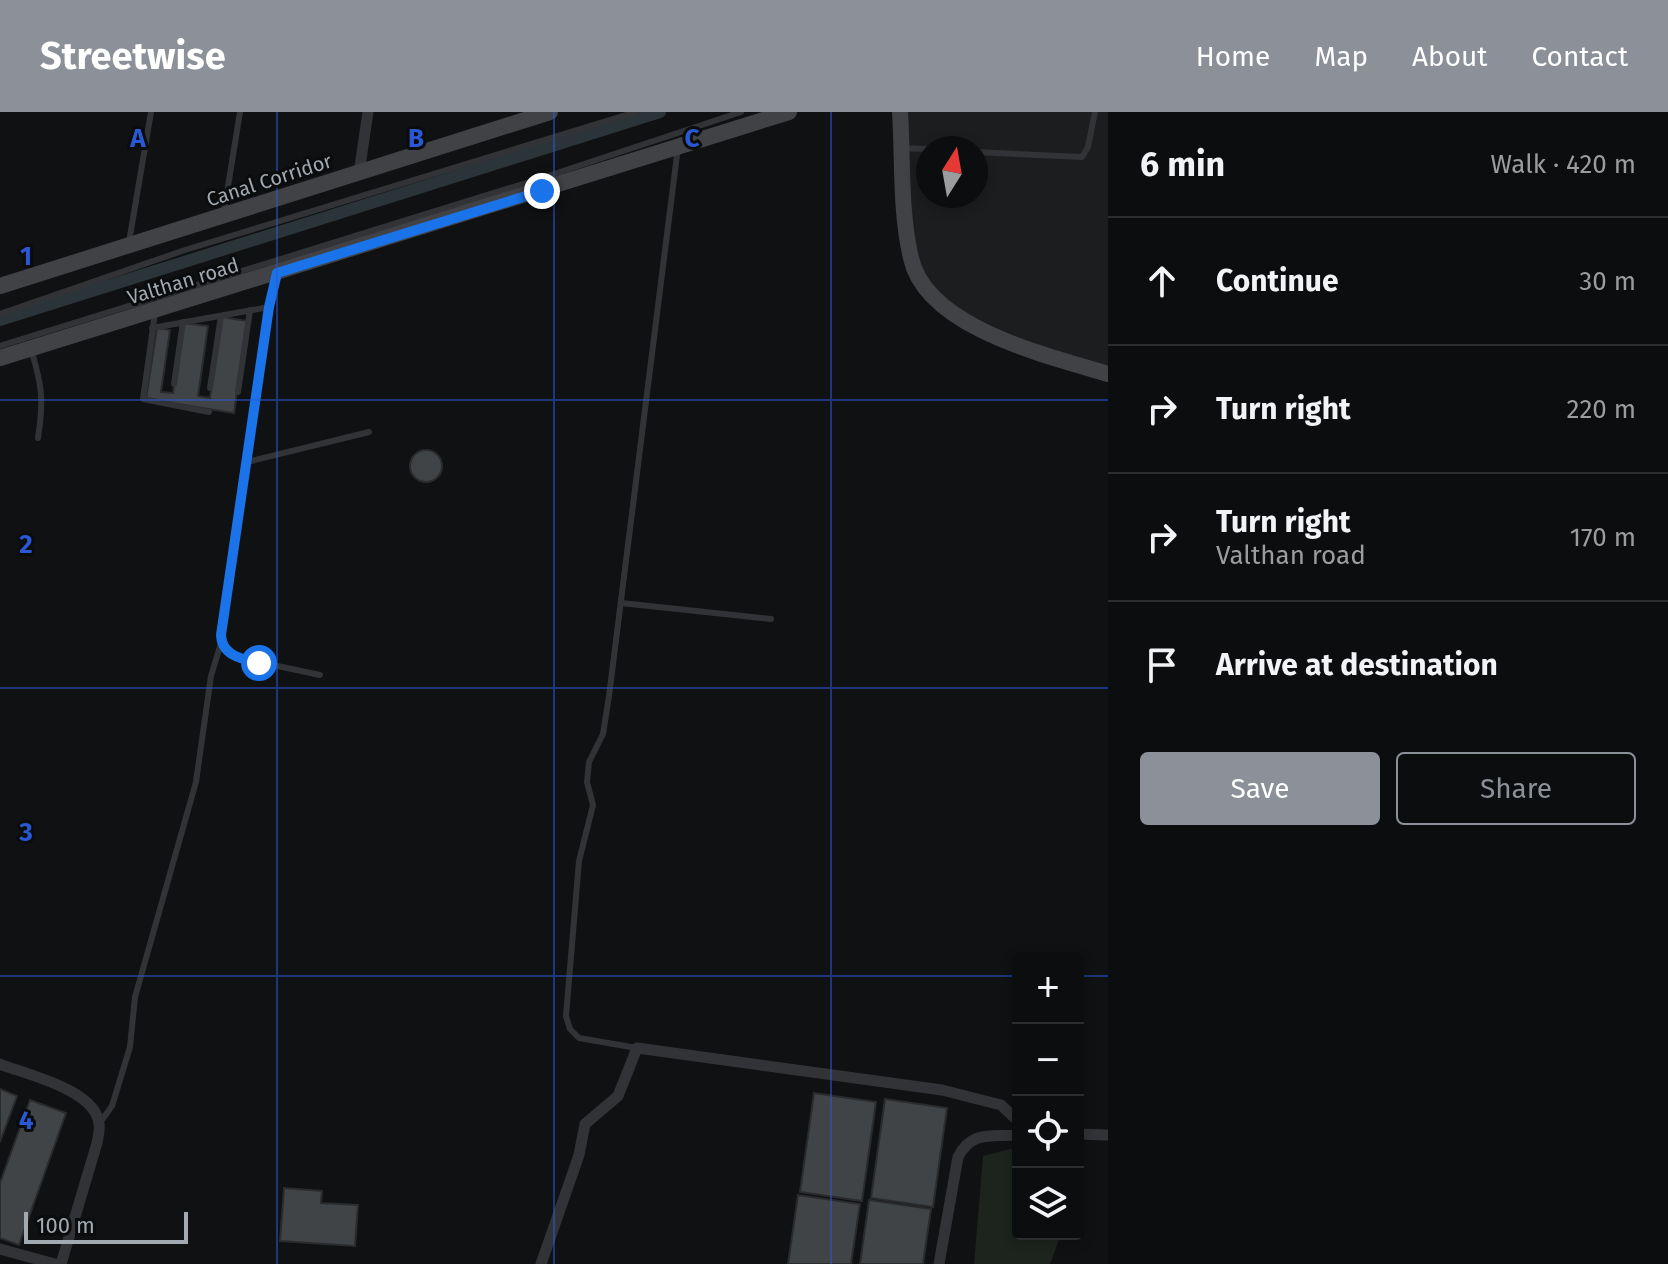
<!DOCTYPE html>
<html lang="en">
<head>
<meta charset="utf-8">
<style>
	body { margin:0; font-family:"Fira Sans",sans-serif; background:#151617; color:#f1f3f6 }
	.controls { position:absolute; right:24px; bottom:24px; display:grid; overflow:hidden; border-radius:8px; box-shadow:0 4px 12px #0003 }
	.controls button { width:72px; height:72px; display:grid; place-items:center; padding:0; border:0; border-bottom:2px solid #2c2d2e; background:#0c0d0e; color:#f1f3f6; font:40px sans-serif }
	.compass { position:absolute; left:916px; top:24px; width:72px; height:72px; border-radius:50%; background:#0c0d0e; box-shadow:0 4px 12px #0003; rotate:11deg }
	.scale { position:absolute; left:24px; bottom:20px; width:164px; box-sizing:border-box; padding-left:8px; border:4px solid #a2a9b1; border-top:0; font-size:22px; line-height:28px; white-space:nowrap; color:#a2a9b1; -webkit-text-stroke:6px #0b0c0d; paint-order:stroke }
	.stop { position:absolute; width:24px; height:24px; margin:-18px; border:6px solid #1a73e8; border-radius:50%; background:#fff }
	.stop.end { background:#1a73e8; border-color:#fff; box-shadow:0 2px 8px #0008 }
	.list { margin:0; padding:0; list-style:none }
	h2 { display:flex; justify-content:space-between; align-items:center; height:104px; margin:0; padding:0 32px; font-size:34px }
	h2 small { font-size:26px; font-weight:400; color:#9a9c9e }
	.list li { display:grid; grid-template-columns:52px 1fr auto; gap:24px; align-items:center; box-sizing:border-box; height:128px; padding:0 32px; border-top:2px solid #2c2d2e }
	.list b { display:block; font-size:30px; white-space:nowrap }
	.list p { margin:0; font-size:26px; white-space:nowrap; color:#9a9c9e }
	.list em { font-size:26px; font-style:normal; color:#9a9c9e }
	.actions { display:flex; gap:16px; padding:24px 32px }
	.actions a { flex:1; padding:18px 0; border:2px solid #8c9099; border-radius:8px; text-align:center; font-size:28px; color:#8c9099 }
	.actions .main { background:#8c9099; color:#fff }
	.icon { flex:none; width:44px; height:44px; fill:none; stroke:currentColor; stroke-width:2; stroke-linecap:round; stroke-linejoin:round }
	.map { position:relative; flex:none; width:1108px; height:1152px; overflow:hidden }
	header { display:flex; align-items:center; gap:48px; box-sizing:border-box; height:112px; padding:0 40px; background:#8c9099; color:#fff }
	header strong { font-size:38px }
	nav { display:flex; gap:44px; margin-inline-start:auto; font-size:28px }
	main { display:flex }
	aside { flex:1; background:#0c0d0e }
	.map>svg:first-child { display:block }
	.built { fill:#1c1d1e; fill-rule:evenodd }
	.green { fill:#1d241d }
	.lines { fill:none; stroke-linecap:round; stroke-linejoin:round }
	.canal { stroke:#2b3539; stroke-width:12 }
	.building { fill:#414447; stroke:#2a2b2d; stroke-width:2 }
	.lane { stroke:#323336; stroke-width:6 }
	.street { stroke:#323336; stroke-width:11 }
	.secondary { stroke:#404246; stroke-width:16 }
	.route { stroke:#1a73e8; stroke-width:10 }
	.grid { fill:none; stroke:#2a57d4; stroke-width:2; stroke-opacity:0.55 }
	.labels { text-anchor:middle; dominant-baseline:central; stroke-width:6; stroke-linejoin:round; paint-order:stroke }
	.street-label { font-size:20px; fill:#a2a9b1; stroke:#0b0c0d }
	.grid-label { font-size:26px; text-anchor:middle; font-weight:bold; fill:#2a57d4; stroke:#0b0c0d; stroke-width:6; stroke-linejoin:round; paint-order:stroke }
</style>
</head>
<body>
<header>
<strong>Streetwise</strong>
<nav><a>Home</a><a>Map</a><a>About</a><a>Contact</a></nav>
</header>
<main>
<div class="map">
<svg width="1108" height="1152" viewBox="0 0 1108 1152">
	<rect width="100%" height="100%" fill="#101112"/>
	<!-- built -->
	<path class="built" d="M906,0H1108V257L1011,226L941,190L925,168L911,114ZM928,36H976V84H928Z"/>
	<!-- green -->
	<path class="green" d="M1018,1035V1122H1058L1060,1125L1050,1152H974L983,1044Z"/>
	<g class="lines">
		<!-- canal -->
		<path class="canal" d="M0,208L660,0"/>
	</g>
	<!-- building -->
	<g class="building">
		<path d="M222,205L247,209L234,301L146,287L157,216L170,218L161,280L173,281L184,211L208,214L198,284L210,286Z"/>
		<circle cx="426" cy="354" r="16"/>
		<path d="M0,977L17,984L0,1030Z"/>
		<path d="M814,981L876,990L862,1089L800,1080Z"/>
		<path d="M885,987L947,996L933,1095L871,1086Z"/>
		<path d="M30,988L66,1001L19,1133L0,1126V1071Z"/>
		<path d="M284,1076L322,1079L321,1091L358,1093L355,1134L280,1129Z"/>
		<path d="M798,1083L860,1092L851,1152H788Z"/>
		<path d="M869,1088L931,1097L923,1152H860Z"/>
	</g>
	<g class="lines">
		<!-- lane -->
		<g class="lane">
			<path d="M902,36L928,37"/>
			<path d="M976,40L1082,45L1088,35L1095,0"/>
			<path d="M224,99L240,0"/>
			<path d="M129,130L151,0"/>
			<path d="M277,161L269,195L221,531L227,540L235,545L320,563"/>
			<path d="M155,201L143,287L209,300"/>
			<path d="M0,202L185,138L636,0"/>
			<path d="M152,216L269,195"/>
			<path d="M0,234L539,67L741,0"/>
			<path d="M31,237C42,274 44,288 38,326"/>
			<path d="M174,272L183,210"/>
			<path d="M210,276L221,204"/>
			<path d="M238,280L250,198"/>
			<path d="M247,350L369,320"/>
			<path d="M621,491L771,507"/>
			<path d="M637,936L579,926L570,917L566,904L579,749L593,693L587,670L589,650L603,622L609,584L678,35"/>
			<path d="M99,1012L112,994L130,935L135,885L196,670L211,564L221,531"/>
		</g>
		<!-- street -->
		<g class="street">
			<path d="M359,61L368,0"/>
			<path d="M0,952C28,963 96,978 99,1012C100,1018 98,1025 97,1031L61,1152"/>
			<path d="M1078,1022L1108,1023"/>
			<path d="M0,1137L55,1152"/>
			<path d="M541,1152L579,1043L585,1012L618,984L637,936L942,978L1001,993L1018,1009"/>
			<path d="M939,1152L958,1045C972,1018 991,1025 1018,1023"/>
		</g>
		<!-- secondary -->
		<g class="secondary">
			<path d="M900,0C903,48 900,100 911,146C926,216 1049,244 1108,262"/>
			<path d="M0,174L550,0"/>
			<path d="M0,246L789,0"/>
		</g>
	</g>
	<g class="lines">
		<!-- route -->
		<path class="route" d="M259,551C242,547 222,544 221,523L269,195L277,161L542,79"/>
	</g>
	<!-- grid -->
	<path class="grid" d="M277,0V1152M554,0V1152M831,0V1152M0,288H1108M0,576H1108M0,864H1018M1078,864H1108"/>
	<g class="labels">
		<!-- street labels -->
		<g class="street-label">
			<text transform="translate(269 68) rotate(-18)">Canal Corridor</text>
			<text transform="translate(183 169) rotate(-17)">Valthan road</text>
		</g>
	</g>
	<g class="grid-label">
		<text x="138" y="35">A</text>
		<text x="416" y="35">B</text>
		<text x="692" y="35">C</text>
		<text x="26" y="153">1</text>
		<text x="26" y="441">2</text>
		<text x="26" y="729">3</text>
		<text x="26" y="1017">4</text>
	</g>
</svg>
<div class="controls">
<button>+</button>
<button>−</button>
<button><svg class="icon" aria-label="locate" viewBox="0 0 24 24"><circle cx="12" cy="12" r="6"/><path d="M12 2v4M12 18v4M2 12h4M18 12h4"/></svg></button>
<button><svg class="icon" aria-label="layers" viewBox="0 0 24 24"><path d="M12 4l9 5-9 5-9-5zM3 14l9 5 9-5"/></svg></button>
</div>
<svg class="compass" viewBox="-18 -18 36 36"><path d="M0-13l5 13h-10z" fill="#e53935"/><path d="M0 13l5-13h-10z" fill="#9a9c9e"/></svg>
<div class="scale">100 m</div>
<div class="stop" style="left:259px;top:551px"></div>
<div class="stop end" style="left:542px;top:79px"></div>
</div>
<aside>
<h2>6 min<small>Walk · 420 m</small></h2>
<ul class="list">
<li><svg class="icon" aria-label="ahead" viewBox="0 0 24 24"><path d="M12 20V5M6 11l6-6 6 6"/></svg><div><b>Continue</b></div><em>30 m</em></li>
<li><svg class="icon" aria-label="right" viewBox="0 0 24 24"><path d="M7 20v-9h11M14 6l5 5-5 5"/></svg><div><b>Turn right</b></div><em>220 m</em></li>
<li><svg class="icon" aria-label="right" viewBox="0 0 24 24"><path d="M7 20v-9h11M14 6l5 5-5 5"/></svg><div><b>Turn right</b><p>Valthan road</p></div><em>170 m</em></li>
<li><svg class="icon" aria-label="arrive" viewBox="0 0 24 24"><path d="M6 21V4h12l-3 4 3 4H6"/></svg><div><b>Arrive at destination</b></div></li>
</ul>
<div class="actions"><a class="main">Save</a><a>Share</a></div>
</aside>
</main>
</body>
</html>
